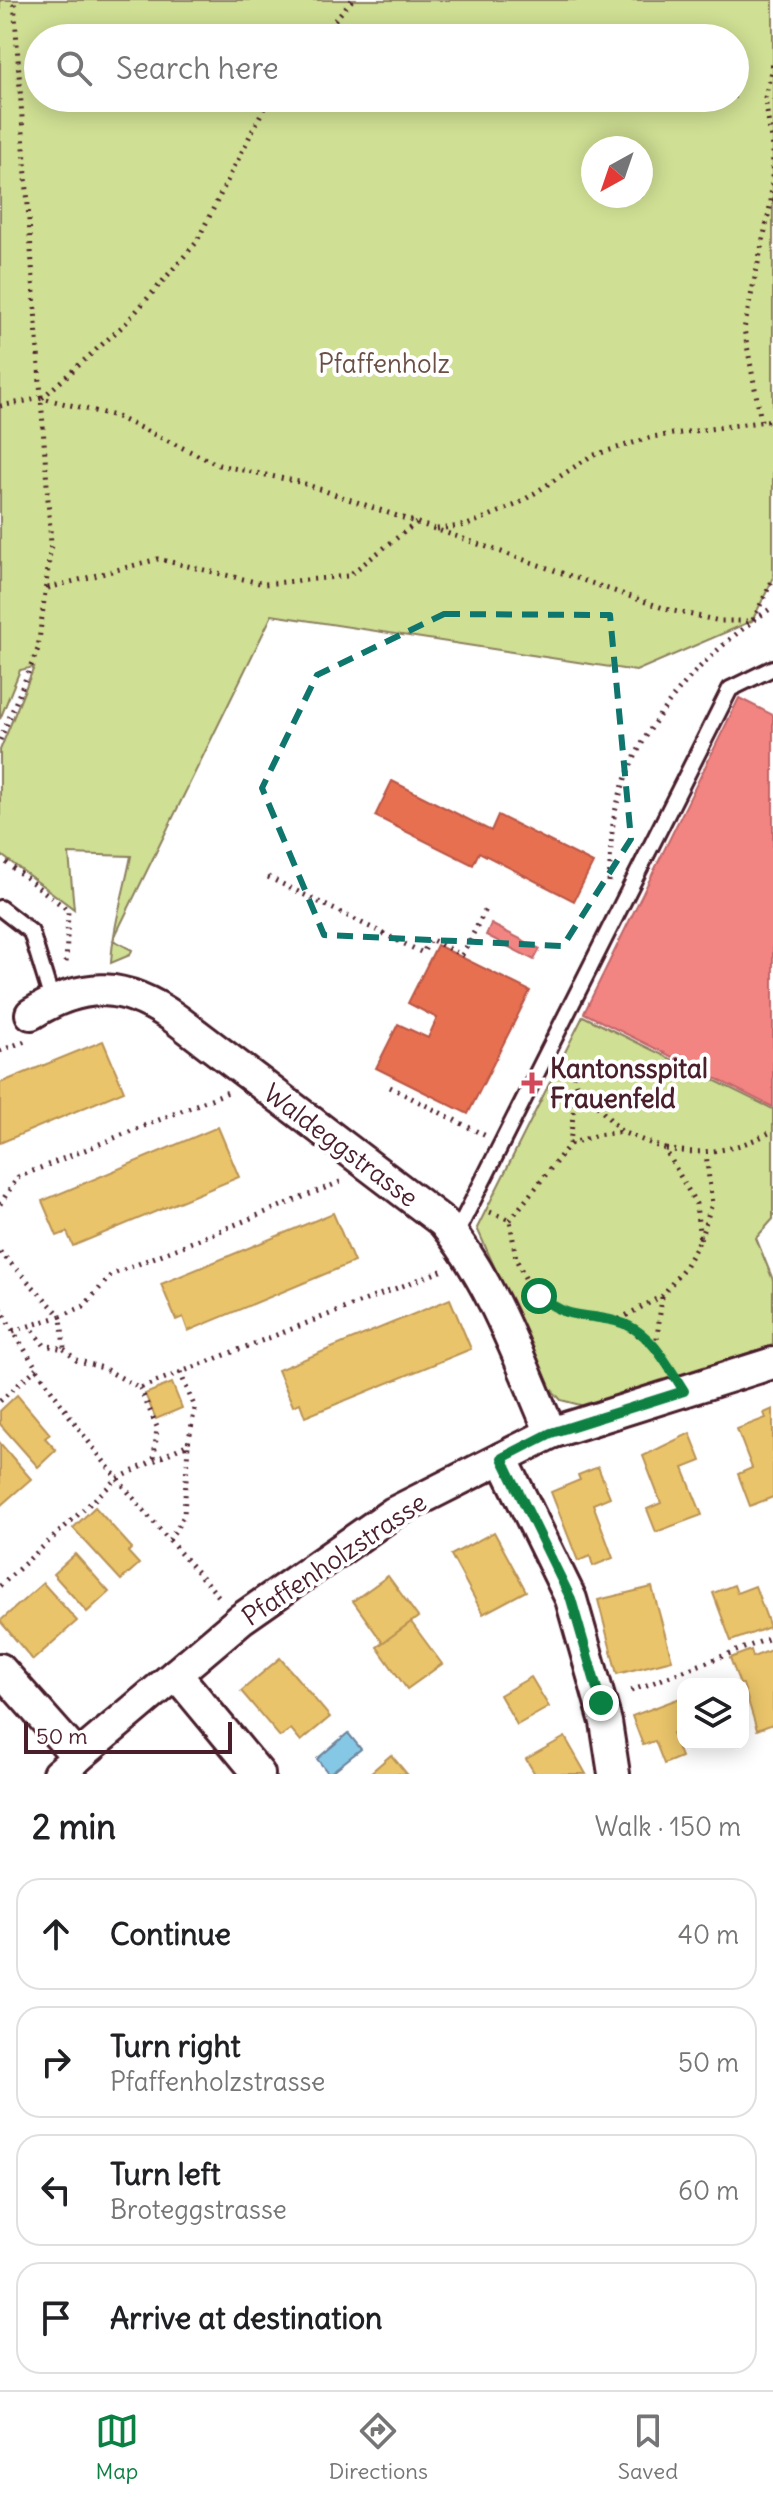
<!DOCTYPE html>
<html lang="en">
<head>
<meta charset="utf-8">
<style>
	body { margin:0; font-family:Delius,sans-serif; background:#f6f6f6; color:#202124 }
	.controls { position:absolute; right:24px; bottom:24px; display:grid; overflow:hidden; border-radius:16px; box-shadow:0 4px 20px #0003 }
	.controls button { width:72px; height:72px; display:grid; place-items:center; padding:0; border:0; border-bottom:2px solid #e0e0e0; background:#fff; color:#202124; font:40px sans-serif }
	.compass { position:absolute; left:581px; top:136px; width:72px; height:72px; border-radius:50%; background:#fff; box-shadow:0 4px 20px #0003; rotate:220deg }
	.scale { position:absolute; left:24px; bottom:20px; width:208px; box-sizing:border-box; padding-left:8px; border:4px solid #4a1f2b; border-top:0; font-size:22px; line-height:28px; white-space:nowrap; color:#4a1f2b; -webkit-text-stroke:6px #fff; paint-order:stroke }
	.stop { position:absolute; width:24px; height:24px; margin:-18px; border:6px solid #0b8043; border-radius:50%; background:#fff }
	.stop.end { background:#0b8043; border-color:#fff; box-shadow:0 2px 8px #0008 }
	.list { margin:0; padding:0; list-style:none }
	h2 { display:flex; justify-content:space-between; align-items:center; height:104px; margin:0; padding:0 32px; font-size:34px }
	h2 small { font-size:26px; font-weight:400; color:#757577 }
	.list li { display:grid; grid-template-columns:52px 1fr auto; gap:24px; align-items:center; box-sizing:border-box; height:112px; margin:0 16px 16px; padding:0 16px; border:2px solid #e0e0e0; border-radius:24px }
	.list b { display:block; font-size:30px; white-space:nowrap }
	.list p { margin:0; font-size:26px; white-space:nowrap; color:#757577 }
	.list em { font-size:26px; font-style:normal; color:#757577 }
	.icon { flex:none; width:44px; height:44px; fill:none; stroke:currentColor; stroke-width:2; stroke-linecap:round; stroke-linejoin:round }
	.map { position:relative; flex:none; width:773px; height:1774px; overflow:hidden }
	.search { position:absolute; background:#fff; box-shadow:0 4px 20px #0003; left:24px; right:24px; top:24px; height:88px; display:flex; align-items:center; gap:20px; box-sizing:border-box; padding:0 28px; border-radius:44px; color:#757577; font-size:30px }
	.sheet { height:616px; background:#fff }
	nav { display:flex; justify-content:space-around; align-items:center; box-sizing:border-box; height:112px; border-top:2px solid #e0e0e0; background:#fff; font-size:22px; color:#757577 }
	nav a { display:grid; justify-items:center; gap:4px }
	nav .on { color:#0b8043 }
	.map>svg:first-child { display:block }
	.green { fill:#cfdf93; stroke:#8c7f5f; stroke-width:2; fill-rule:evenodd }
	.water { fill:#85c8e6; stroke:#6d849b; stroke-width:2 }
	.homes { fill:#e9c46a; stroke:#b99257; stroke-width:2 }
	.shops { fill:#e76f51; stroke:#b85746; stroke-width:2 }
	.health { fill:#f28482; stroke:#c06668; stroke-width:2 }
	.lines { fill:none; stroke-linecap:round; stroke-linejoin:round }
	.service-casing { stroke:#4a1f2b; stroke-width:20 }
	.minor-casing { stroke:#4a1f2b; stroke-width:36 }
	.path { stroke:#4a1f2b; stroke-width:5; stroke-dasharray:2 6; stroke-linecap:butt }
	.service { stroke:#fff; stroke-width:14 }
	.minor { stroke:#fff; stroke-width:30 }
	.route { stroke:#0b8043; stroke-width:10 }
	.marked { fill:none; stroke:#0f766e; stroke-width:6; stroke-dasharray:16 10; stroke-linejoin:round }
	.poi-dot { fill:#d1495b; stroke:#fff; stroke-width:3 }
	.labels { text-anchor:middle; dominant-baseline:central; stroke-width:8; stroke-linejoin:round; paint-order:stroke }
	.park-label { font-size:26px; fill:#6b4f45; stroke:#fff }
	.poi-label { font-size:26px; font-weight:bold; fill:#4a1f2b; stroke:#fff; text-anchor:start }
	.street-label { font-size:26px; fill:#4a1f2b; stroke:#fff }
</style>
</head>
<body>
<div class="map">
<svg width="773" height="1774" viewBox="0 0 773 1774">
	<rect width="100%" height="100%" fill="#fff"/>
	<filter id="ink" filterUnits="userSpaceOnUse"><feTurbulence type="fractalNoise" baseFrequency=".0125" numOctaves="2"/><feDisplacementMap in="SourceGraphic" scale="16" xChannelSelector="R" yChannelSelector="G"/><feConvolveMatrix kernelMatrix="1 2 1 2 8 2 1 2 1" color-interpolation-filters="sRGB"/></filter>
	<g filter="url(#ink)">
		<!-- green -->
		<g class="green">
			<path d="M0,0H773V579L752,621L636,671L272,615L113,940L132,950L130,955L111,963C113,926 124,892 131,856L69,854L74,909L0,854V750L34,667L20,670L0,719ZM38,38H735V98H38ZM593,148H641V196H593Z"/>
			<path d="M583,1016L773,1109V1219L756,1238L773,1280V1345L584,1406L561,1400L547,1385L477,1228Z"/>
		</g>
		<!-- water -->
		<path class="water" d="M348,1733L361,1749L329,1774L317,1759Z"/>
		<!-- homes -->
		<g class="homes">
			<path d="M103,1041L124,1091L0,1143V1083Z"/>
			<path d="M218,1127L239,1177L73,1246L67,1232L57,1236L42,1201Z"/>
			<path d="M333,1213L354,1262L188,1331L183,1317L176,1320L161,1284Z"/>
			<path d="M450,1299L471,1349L305,1417L300,1403L293,1406L278,1370Z"/>
			<path d="M172,1383L182,1408L156,1419L145,1394Z"/>
			<path d="M17,1395L50,1434L45,1438L56,1450L38,1467L0,1424V1411Z"/>
			<path d="M773,1409V1497L750,1506L738,1474L752,1468L737,1429L766,1418L764,1413Z"/>
			<path d="M690,1433L701,1461L683,1468L702,1515L656,1532L647,1509L661,1503L643,1456Z"/>
			<path d="M0,1443L31,1479L0,1506Z"/>
			<path d="M598,1467L610,1497L593,1504L613,1558L593,1566L590,1556L578,1561L551,1492L580,1480L578,1475Z"/>
			<path d="M95,1507L132,1548L128,1552L139,1564L121,1580L73,1528Z"/>
			<path d="M494,1532L526,1591L483,1614L451,1555Z"/>
			<path d="M75,1554L109,1592L87,1612L53,1574Z"/>
			<path d="M388,1576L418,1617L383,1643L353,1601Z"/>
			<path d="M43,1583L77,1621L33,1660L0,1621Z"/>
			<path d="M734,1585L737,1593L755,1586L770,1627L731,1641L713,1593Z"/>
			<path d="M652,1587L672,1660L617,1674L598,1600Z"/>
			<path d="M411,1622L442,1664L407,1689L377,1647Z"/>
			<path d="M751,1650L753,1657L771,1650L773,1654V1724L757,1730L743,1684H740L730,1658Z"/>
			<path d="M280,1658L330,1717L301,1741L291,1729L280,1737L241,1691Z"/>
			<path d="M531,1677L549,1707L517,1725L500,1695Z"/>
			<path d="M683,1697V1729L672,1733L681,1757L664,1764L655,1741L643,1745L632,1716Z"/>
			<path d="M565,1737L586,1774H535L526,1759Z"/>
			<path d="M391,1755L407,1774H369Z"/>
		</g>
		<!-- shops -->
		<g class="shops">
			<path d="M392,781L491,831L498,815L593,863L574,901L479,852L473,865L375,816Z"/>
			<path d="M437,945L530,991L468,1114L376,1068L398,1024L428,1038L437,1018L408,1003Z"/>
		</g>
		<!-- health -->
		<g class="health">
			<path d="M739,698L773,715V1107L584,1013Z"/>
			<path d="M491,924L540,949L534,960L486,935Z"/>
		</g>
		<g class="lines">
			<defs>
				<g id="service">
					<path d="M0,908L31,932L52,1000"/>
					<path d="M455,1236L730,689L773,668"/>
				</g>
				<g id="minor">
					<path d="M31,1014C85,980 126,983 176,1019L443,1222C493,1282 520,1362 551,1433"/>
					<path d="M502,1458L571,1599L606,1722L614,1774"/>
					<path d="M0,1669L78,1757"/>
					<path d="M176,1674L259,1774"/>
					<path d="M58,1774L241,1619L393,1513L551,1433L773,1363"/>
				</g>
			</defs>
			<!-- service casing -->
			<use href="#service" class="service-casing"/>
			<!-- minor casing -->
			<use href="#minor" class="minor-casing"/>
			<!-- path -->
			<g class="path">
				<path d="M319,38L352,0"/>
				<path d="M42,398L125,324L196,243L269,98"/>
				<path d="M0,406L42,398L115,416L219,465L299,482L669,610L720,621H752"/>
				<path d="M761,421L744,329L771,202L773,153L765,98L773,62"/>
				<path d="M437,529L467,525L518,504L591,456L652,437L773,420"/>
				<path d="M48,588L158,559L264,584L348,576L416,523"/>
				<path d="M753,620L773,579"/>
				<path d="M0,740L38,649L51,544L14,0"/>
				<path d="M0,858L68,910L66,967"/>
				<path d="M268,877L423,953L430,939L462,955L486,909"/>
				<path d="M609,882C611,856 610,826 618,801C641,720 704,653 773,607"/>
				<path d="M0,1051L25,1041"/>
				<path d="M390,1087L486,1136"/>
				<path d="M570,1144L597,1135L622,1132"/>
				<path d="M666,1149C708,1156 736,1150 773,1131"/>
				<path d="M0,1204L18,1177L228,1092"/>
				<path d="M490,1212L510,1220L516,1259L529,1286L559,1312L587,1318L616,1321L662,1296L684,1268L700,1240L696,1204L665,1149L622,1132L576,1084L569,1056"/>
				<path d="M510,1220L570,1144L576,1085"/>
				<path d="M700,1239L712,1204L706,1154"/>
				<path d="M0,1252L61,1316L84,1306L111,1275L345,1180"/>
				<path d="M662,1297L656,1346L668,1367"/>
				<path d="M0,1308C60,1415 140,1509 222,1600"/>
				<path d="M617,1321L655,1346"/>
				<path d="M13,1331L61,1316L64,1349L44,1345L30,1326"/>
				<path d="M64,1349L76,1360L103,1368L140,1388L446,1269"/>
				<path d="M180,1372L195,1408L188,1444"/>
				<path d="M140,1388L157,1427L154,1460"/>
				<path d="M0,1401L37,1368"/>
				<path d="M0,1586L117,1479L188,1444L184,1516L169,1540"/>
				<path d="M631,1691L773,1637"/>
			</g>
			<!-- service -->
			<use href="#service" class="service"/>
			<!-- minor -->
			<use href="#minor" class="minor"/>
		</g>
	</g>
	<g class="lines" filter="url(#ink)">
		<!-- route -->
		<path class="route" d="M539,1296C571,1321 580,1312 615,1321C650,1329 666,1363 684,1391L551,1433L502,1458L571,1599L601,1703"/>
	</g>
	<!-- marked area -->
	<path class="marked" d="M444,614L610,615L631,839L563,946L324,935L262,788L317,675Z"/>
	<!-- markers -->
	<path class="poi-dot" d="M528 1071h8v8h8v8h-8v8h-8v-8h-8v-8h8z"/>
	<g class="labels">
		<!-- park labels -->
		<g class="park-label">
			<text x="384" y="363">Pfaffenholz</text>
		</g>
		<!-- poi labels -->
		<g class="poi-label">
			<text x="550" y="1068">Kantonsspital<tspan x="550" dy="30">Frauenfeld</tspan></text>
		</g>
		<!-- street labels -->
		<g class="street-label">
			<text transform="translate(341 1145) rotate(37)">Waldeggstrasse</text>
			<text transform="translate(334 1559) rotate(-34)">Pfaffenholzstrasse</text>
		</g>
	</g>
</svg>
<div class="controls">
<button><svg class="icon" aria-label="layers" viewBox="0 0 24 24"><path d="M12 4l9 5-9 5-9-5zM3 14l9 5 9-5"/></svg></button>
</div>
<svg class="compass" viewBox="-18 -18 36 36"><path d="M0-13l5 13h-10z" fill="#e53935"/><path d="M0 13l5-13h-10z" fill="#757577"/></svg>
<div class="scale">50 m</div>
<div class="stop" style="left:539px;top:1296px"></div>
<div class="stop end" style="left:601px;top:1703px"></div>
<div class="search"><svg class="icon" aria-label="search" viewBox="0 0 24 24"><circle cx="10" cy="10" r="6"/><path d="M15 15l6 6"/></svg>Search here</div>
</div>
<section class="sheet">
<h2>2 min<small>Walk · 150 m</small></h2>
<ul class="list">
<li><svg class="icon" aria-label="ahead" viewBox="0 0 24 24"><path d="M12 20V5M6 11l6-6 6 6"/></svg><div><b>Continue</b></div><em>40 m</em></li>
<li><svg class="icon" aria-label="right" viewBox="0 0 24 24"><path d="M7 20v-9h11M14 6l5 5-5 5"/></svg><div><b>Turn right</b><p>Pfaffenholzstrasse</p></div><em>50 m</em></li>
<li><svg class="icon" aria-label="left" viewBox="0 0 24 24"><path d="M17 20v-9H6M10 6l-5 5 5 5"/></svg><div><b>Turn left</b><p>Broteggstrasse</p></div><em>60 m</em></li>
<li><svg class="icon" aria-label="arrive" viewBox="0 0 24 24"><path d="M6 21V4h12l-3 4 3 4H6"/></svg><div><b>Arrive at destination</b></div></li>
</ul>
</section>
<nav>
<a class="on"><svg class="icon" aria-label="map" viewBox="0 0 24 24"><path d="M3 6l6-2 6 2 6-2v14l-6 2-6-2-6 2zM9 4v14M15 6v14"/></svg>Map</a>
<a><svg class="icon" aria-label="directions" viewBox="0 0 24 24"><path d="M12 3l9 9-9 9-9-9zM9 14v-3h6M13 9l2 2-2 2"/></svg>Directions</a>
<a><svg class="icon" aria-label="saved" viewBox="0 0 24 24"><path d="M7 4h10v16l-5-4-5 4z"/></svg>Saved</a>
</nav>
</body>
</html>
